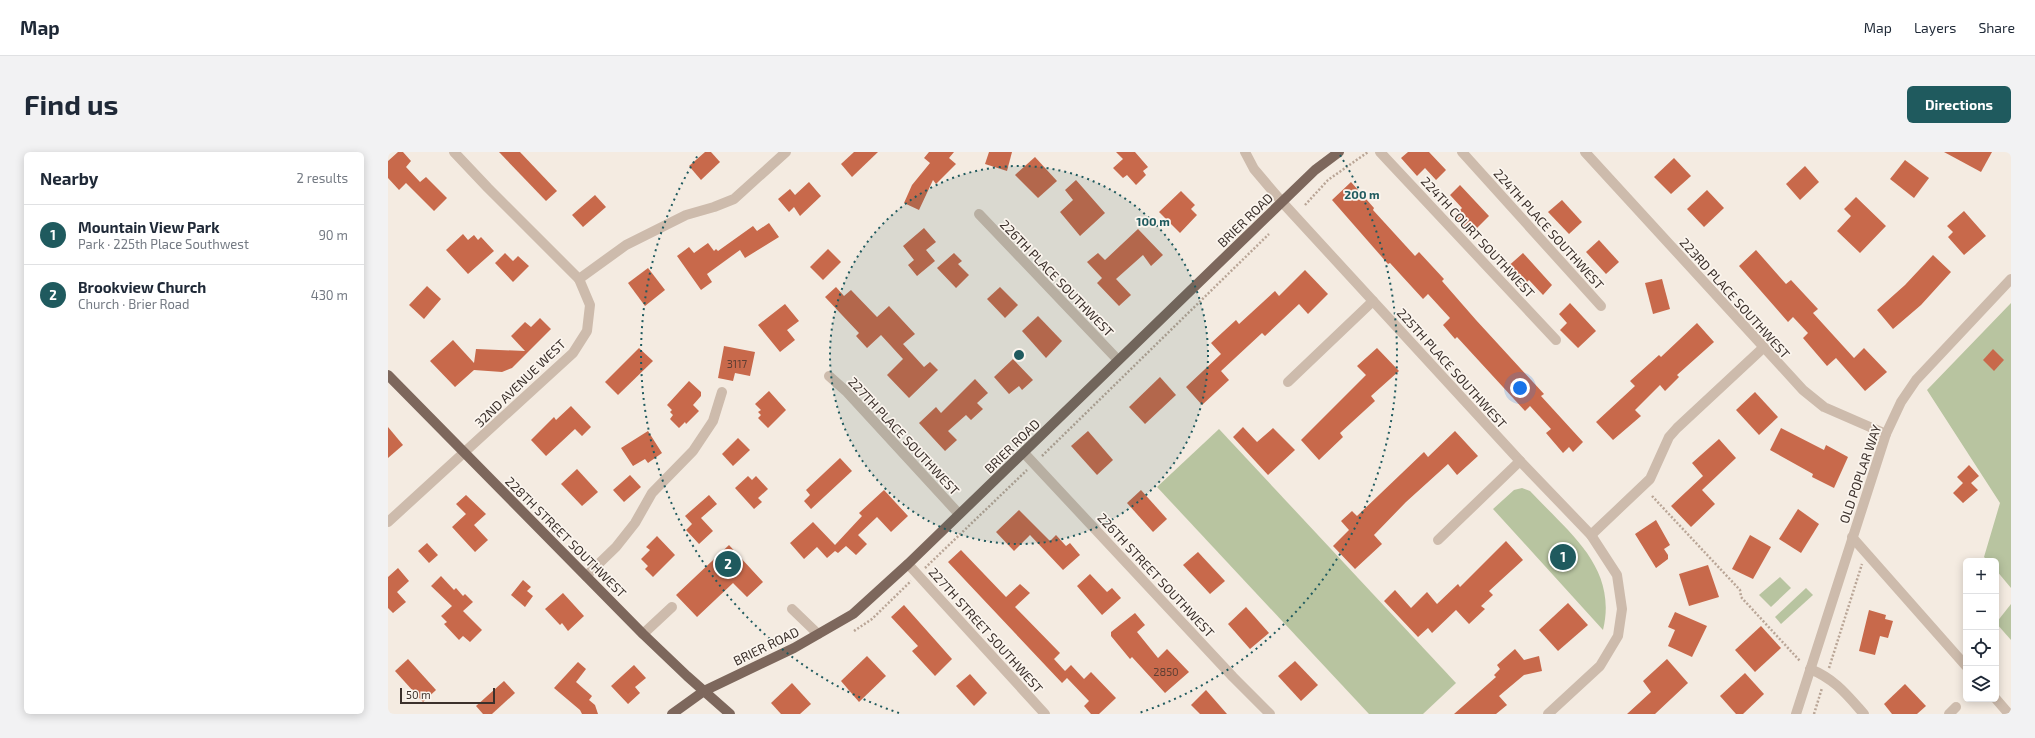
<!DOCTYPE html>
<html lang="en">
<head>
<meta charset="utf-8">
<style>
	body { margin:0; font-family:"Exo 2",sans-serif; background:#f2f2f3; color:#1f2937 }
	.controls { position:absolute; right:12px; bottom:12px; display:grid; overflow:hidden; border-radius:6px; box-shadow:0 2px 10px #0003 }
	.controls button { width:36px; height:36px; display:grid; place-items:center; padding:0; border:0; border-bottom:1px solid #e0e1e3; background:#fff; color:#1f2937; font:20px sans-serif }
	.scale { position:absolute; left:12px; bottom:10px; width:95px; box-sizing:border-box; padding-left:4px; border:2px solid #3b302b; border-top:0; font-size:11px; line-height:14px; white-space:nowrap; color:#3b302b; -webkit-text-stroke:3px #fbf5ee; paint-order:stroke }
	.you { position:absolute; left:1132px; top:236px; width:14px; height:14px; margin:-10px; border:3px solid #fff; border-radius:50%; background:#1a73e8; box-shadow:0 0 0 6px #1a73e833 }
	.badge { display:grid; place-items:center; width:26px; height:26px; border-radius:50%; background:#1f5a5e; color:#fff; font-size:13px; font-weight:700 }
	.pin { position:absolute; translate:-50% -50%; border:2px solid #fff; box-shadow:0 1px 4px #0006 }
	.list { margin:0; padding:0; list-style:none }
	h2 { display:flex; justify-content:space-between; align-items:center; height:52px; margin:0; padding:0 16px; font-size:17px }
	h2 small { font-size:13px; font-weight:400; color:#747a83 }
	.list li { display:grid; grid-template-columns:26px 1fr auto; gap:12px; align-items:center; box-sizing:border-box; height:60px; padding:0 16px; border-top:1px solid #e0e1e3 }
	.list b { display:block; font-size:15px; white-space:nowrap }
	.list p { margin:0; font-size:13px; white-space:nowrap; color:#747a83 }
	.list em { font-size:13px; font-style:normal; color:#747a83 }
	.icon { flex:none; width:22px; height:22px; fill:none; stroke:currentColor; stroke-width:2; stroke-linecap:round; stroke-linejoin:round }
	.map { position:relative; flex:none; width:1623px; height:562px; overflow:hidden; border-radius:6px }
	header { display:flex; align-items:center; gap:24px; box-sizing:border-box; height:56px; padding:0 20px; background:#fff; border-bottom:1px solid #e0e1e3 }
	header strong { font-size:19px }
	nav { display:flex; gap:22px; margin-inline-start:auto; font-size:14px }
	.intro { display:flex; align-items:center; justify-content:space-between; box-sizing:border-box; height:96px; padding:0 24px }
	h1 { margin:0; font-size:28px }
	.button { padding:10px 18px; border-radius:6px; background:#1f5a5e; color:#fff; font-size:14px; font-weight:700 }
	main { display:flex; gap:24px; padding:0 24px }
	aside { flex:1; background:#fff; border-radius:6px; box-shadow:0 2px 10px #0003 }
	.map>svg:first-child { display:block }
	.green { fill:#b8c4a0 }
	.building { fill:#c8694b }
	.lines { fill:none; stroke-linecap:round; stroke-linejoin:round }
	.path { stroke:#b9a596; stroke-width:2.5; stroke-dasharray:2 2; stroke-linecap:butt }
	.minor { stroke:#cdbbac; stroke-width:10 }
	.major { stroke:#7d675c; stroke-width:10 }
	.ring { fill:none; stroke:#1f5a5e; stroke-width:2; stroke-dasharray:2 4 }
	.labels { text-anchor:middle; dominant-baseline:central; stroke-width:3.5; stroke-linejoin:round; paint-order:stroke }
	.number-label { font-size:11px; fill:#5e3e33 }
	.street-label { font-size:13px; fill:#3b302b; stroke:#fbf5ee }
	.centre { fill:#1f5a5e; stroke:#fbf5ee; stroke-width:2 }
	.ring-label { font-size:12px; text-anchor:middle; font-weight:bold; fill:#1f5a5e; stroke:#fbf5ee; stroke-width:3.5; stroke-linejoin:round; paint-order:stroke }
</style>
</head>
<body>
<header>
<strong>Map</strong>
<nav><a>Map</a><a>Layers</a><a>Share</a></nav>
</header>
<div class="intro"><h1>Find us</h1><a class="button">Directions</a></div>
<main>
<aside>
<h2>Nearby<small>2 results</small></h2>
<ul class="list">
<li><span class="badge">1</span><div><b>Mountain View Park</b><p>Park · 225th Place Southwest</p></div><em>90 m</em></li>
<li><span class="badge">2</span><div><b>Brookview Church</b><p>Church · Brier Road</p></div><em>430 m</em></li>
</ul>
</aside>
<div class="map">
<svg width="1623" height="562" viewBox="0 0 1623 562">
	<rect width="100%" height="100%" fill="#f4ebe1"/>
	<!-- green -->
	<g class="green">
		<path d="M1623,151V436L1608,418V409H1600L1596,405L1612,351L1539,238Z"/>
		<path d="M831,277L1068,531L1035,562H981L769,335Z"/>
		<path d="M1134,336L1142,339C1181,381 1230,415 1215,478L1105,357L1126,338Z"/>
		<path d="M1392,425L1403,436L1383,455L1371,443Z"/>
		<path d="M1418,436L1425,443L1393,472L1387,465Z"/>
		<path d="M1623,452V488L1608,471Z"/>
	</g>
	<!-- building -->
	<g class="building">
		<path d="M10,0H15L23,9L18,15L32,30L38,25L59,46L46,59L18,31L11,38L0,26V9Z"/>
		<path d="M111,0H132L169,39L158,49Z"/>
		<path d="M317,0H323L332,10L313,28L301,14Z"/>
		<path d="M466,0H490L464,25L453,12Z"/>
		<path d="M541,0H566L561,6L568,12L548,32L545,28L531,58L516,51L524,33L542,11L536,6Z"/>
		<path d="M601,0H624L619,19L597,12Z"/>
		<path d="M728,0H747L760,15L755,19L758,23L748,33L739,23L735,26L725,16L735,7Z"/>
		<path d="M1020,0H1041L1058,18L1048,28L1037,16L1029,24L1013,6Z"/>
		<path d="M1556,0H1604L1593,20Z"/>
		<path d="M647,5L669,29L650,46L627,23Z"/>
		<path d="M1286,6L1303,24L1283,42L1266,25Z"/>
		<path d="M1517,8L1541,26L1526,46L1502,27Z"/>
		<path d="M1417,14L1431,30L1412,48L1398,32Z"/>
		<path d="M688,28L717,61L692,84L672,60L685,48L677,38Z"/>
		<path d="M421,30L433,44L412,64L406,55L401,60L390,47L402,37L407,43Z"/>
		<path d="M963,30L986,56L985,58L1027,104L1031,100L1056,127L1054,129L1088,168L1156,242L1153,244L1195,290L1185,300L1181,295L1175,301L1158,281L1163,277L1142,254L1137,259L1069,185L1067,187L1055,173L1062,166L1040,142L1035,147L1002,111L1000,112L944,48Z"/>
		<path d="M1072,33L1101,64L1083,82L1066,64L1074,56L1062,43Z"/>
		<path d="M1319,38L1336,56L1316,75L1299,57Z"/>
		<path d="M793,39L807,53L803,57L809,63L792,81L771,60Z"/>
		<path d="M207,43L218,55L195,75L184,63Z"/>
		<path d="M1468,45L1498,74L1472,101L1449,79L1463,64L1456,57Z"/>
		<path d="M1174,48L1194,70L1181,82L1160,60Z"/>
		<path d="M1576,59L1598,84L1576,103L1560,85L1565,80L1559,74Z"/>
		<path d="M381,71L391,85L357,106L352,98L319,122L324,130L313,138L289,104L301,95L306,101L320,91L326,99L328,97L330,99L365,74L369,79Z"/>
		<path d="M536,76L548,90L538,98L547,109L529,124L520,113L526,108L515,94Z"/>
		<path d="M750,77L775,103L763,114L755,103L728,127L743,143L731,154L709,131L714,126L699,110L710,101L717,108Z"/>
		<path d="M75,82L80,88L86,83L90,88L93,85L106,99L80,122L58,98Z"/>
		<path d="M1211,88L1231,110L1218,122L1198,100Z"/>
		<path d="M440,97L453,110L435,128L422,115Z"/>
		<path d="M1368,98L1398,132L1403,128L1430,157L1425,161L1466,206L1476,196L1499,220L1477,239L1448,206L1439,214L1415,186L1420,181L1405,165L1400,170L1351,114Z"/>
		<path d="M117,101L125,109L130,104L141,114L125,130L107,111Z"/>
		<path d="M566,101L574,109L570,112L581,123L568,136L549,116Z"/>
		<path d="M1135,101L1164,133L1155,143L1141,128L1133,136L1117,117Z"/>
		<path d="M1545,103L1563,120L1533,153L1505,177L1489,158L1517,133Z"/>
		<path d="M260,116L277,138L257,154L240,131Z"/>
		<path d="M917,118L940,142L920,162L911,152L877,184L874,181L833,219L841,228L814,253L798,235L833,202L823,191L848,168L851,172L887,139L891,144Z"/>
		<path d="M1274,127L1282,157L1265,162L1257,131Z"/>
		<path d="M39,134L53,147L36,167L21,153Z"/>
		<path d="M448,135L456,144L463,138L489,165L501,154L527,182L515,192L536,215L542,210L550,218L521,246L499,223L515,207L493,183L479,196L468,184L471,181L437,145Z"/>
		<path d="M612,135L630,153L617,166L599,147Z"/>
		<path d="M1182,151L1208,179L1190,196L1172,178L1179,171L1171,162Z"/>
		<path d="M397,152L411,169L399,178L407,188L392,200L370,173Z"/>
		<path d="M650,164L674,189L658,206L634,179Z"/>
		<path d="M152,166L163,177L124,216L114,220L86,218L67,235L42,209L65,188L86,211L88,197L137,199L123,184L137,170L143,175Z"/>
		<path d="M1309,171L1326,190L1289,223L1291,225L1277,239L1272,233L1247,258L1253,264L1225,288L1208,270L1247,234L1242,229L1271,203L1273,205Z"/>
		<path d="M336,194L367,200L362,224L347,221L345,229L330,226Z"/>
		<path d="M251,196L265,209L230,243L217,230Z"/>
		<path d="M989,196L1011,219L983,244L987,249L952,281L955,285L931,308L913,288L978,223L969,214Z"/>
		<path d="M1605,197L1616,208L1606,219L1595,208Z"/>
		<path d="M625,207L645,228L634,238L631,234L621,242L606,225Z"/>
		<path d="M772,225L788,243L757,272L741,255Z"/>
		<path d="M587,227L600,241L589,251L595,257L583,268L578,263L560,279L569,288L557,299L531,271L548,255L553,261Z"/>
		<path d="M301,229L313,240V244L305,253L311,259L298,272L297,270L291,276L282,267L285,263L282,260L284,258L279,253Z"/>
		<path d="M381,239L398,258L380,276L370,266L373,263L370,260L373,258L367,252Z"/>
		<path d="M1367,240L1390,265L1371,283L1348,258Z"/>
		<path d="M183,254L203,275L194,284L187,277L158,304L143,288L166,265L168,268Z"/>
		<path d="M0,275L15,293L0,306Z"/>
		<path d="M855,275L869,290L885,276L907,298L880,323L845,285Z"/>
		<path d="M1393,276L1436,298L1438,293L1460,305L1446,336L1424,325L1425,322L1382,298Z"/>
		<path d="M260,279L274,301L260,311L257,307L245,314L233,296Z"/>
		<path d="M700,279L725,308L709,323L683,294Z"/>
		<path d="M1067,279L1090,304L1069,323L1060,312L1018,350L986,383L994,392L967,417L945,394L961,378L953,369L964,359L969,364L1036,300L1040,305Z"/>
		<path d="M350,286L362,298L345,314L334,302Z"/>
		<path d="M1331,287L1348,306L1314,338L1327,352L1303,375L1283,354L1315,324L1304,311Z"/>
		<path d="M452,306L464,319L423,357L416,349L422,343L418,338Z"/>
		<path d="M1581,313L1591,324L1583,331L1590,338L1575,351L1565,341L1575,331L1569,325Z"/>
		<path d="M189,317L210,340L194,354L173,332Z"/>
		<path d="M242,323L253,335L236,350L225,338Z"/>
		<path d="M360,324L364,328L368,324L380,337L370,346L374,350L366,357L347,336Z"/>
		<path d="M496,338L520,364L503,380L489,365L470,383L479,392L468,403L458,394L450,401L447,399L439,406L429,395L416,407L402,391L425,370L447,393L474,364L471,361Z"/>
		<path d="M753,338L779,367L765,380L739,351Z"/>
		<path d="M78,343L98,362L86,373L100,388L87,400L64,375L78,362L68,352Z"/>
		<path d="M321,343L329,352L313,366L325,379L311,392L298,378L304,372L297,364Z"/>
		<path d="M1410,357L1431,372L1413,401L1391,387Z"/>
		<path d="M631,358L662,389L668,383L678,394L682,391L692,403L675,418L642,383L626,399L608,380Z"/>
		<path d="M1268,368L1282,393L1276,397L1280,403V407L1268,416L1247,382Z"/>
		<path d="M1362,383L1383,395L1365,427L1344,417Z"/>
		<path d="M269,384L287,403L265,425L257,417L260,414L253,407L262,398L258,395Z"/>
		<path d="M1118,389L1135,408L1101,439L1105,443L1093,454L1097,457L1081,472L1068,458L1044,481L1040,476L1030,485L996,449L1007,438L1023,456L1039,440L1049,452L1070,432L1072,435Z"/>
		<path d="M39,391L50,403L41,411L30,399Z"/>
		<path d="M341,393L375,430L359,445L345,431L309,465L288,443Z"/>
		<path d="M573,398L618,445L632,432L642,441L627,455L672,501L666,507L677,519L683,513L696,527L703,520L728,546L711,562H703L696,554L701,549L679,526L674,531L560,410Z"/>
		<path d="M810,400L837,429L822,442L795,413Z"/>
		<path d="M1320,413L1331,445L1301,454L1291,422Z"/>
		<path d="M10,416L21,429L9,440L18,450L5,461L0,456V425Z"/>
		<path d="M702,422L719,440L724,436L733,446L714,463L689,434Z"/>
		<path d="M53,424L66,438L68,436L75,444L77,442L85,450L75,459L94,478L82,490L75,484L71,488L56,472L59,470L53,464L64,454L43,434Z"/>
		<path d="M135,428L143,435L139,439L145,444L137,455L123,443Z"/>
		<path d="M175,441L196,464L180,479L174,471L172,473L157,457Z"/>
		<path d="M1180,451L1200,473L1170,499L1151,478Z"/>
		<path d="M516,453L564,507L547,524L524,499L530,494L503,465Z"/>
		<path d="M858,455L881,481L862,497L840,472Z"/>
		<path d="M1481,458L1498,463L1497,467L1505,469L1500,486L1492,484L1487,503L1471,499Z"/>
		<path d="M1287,460L1319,474L1304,505L1280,494L1287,478L1280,475Z"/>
		<path d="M747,461L757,473L749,480L770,506L779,497L801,520L777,541L744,505L742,507L723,484V480Z"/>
		<path d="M1373,474L1393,496L1367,520L1347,498Z"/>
		<path d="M1127,497L1136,508L1151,504L1154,519L1136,523L1111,544L1119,553L1108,562H1066L1108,525L1106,523L1112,517L1109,513Z"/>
		<path d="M479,504L498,524L471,550L453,529Z"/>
		<path d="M20,507L48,538L35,550L7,519Z"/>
		<path d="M1279,507L1300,531L1267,562H1239L1263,540L1255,529Z"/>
		<path d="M907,509L930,533L913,549L890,524Z"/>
		<path d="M190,510L198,517L188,530L204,544L201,548L207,553L210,562H194L192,558L166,536Z"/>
		<path d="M246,513L258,526L247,535L252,541L240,552L223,534Z"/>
		<path d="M1357,521L1376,542L1355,562H1348L1332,544Z"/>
		<path d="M582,522L599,541L586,554L568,534Z"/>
		<path d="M116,529L127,541L104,562H95L88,554Z"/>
		<path d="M404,531L423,552L412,562H393L383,551Z"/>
		<path d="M1517,532L1538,554L1529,562H1504L1496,552Z"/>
		<path d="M818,538L839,562H812L803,553Z"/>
	</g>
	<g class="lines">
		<!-- path -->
		<g class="path">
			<path d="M917,53L940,28L980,0"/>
			<path d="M654,304L881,82"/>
			<path d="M1264,344L1352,438L1353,445L1412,509"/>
			<path d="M537,416L639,318"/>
			<path d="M466,479L484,467L523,429"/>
			<path d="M1441,516L1474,412"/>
			<path d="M1426,562L1434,536"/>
		</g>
		<!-- minor -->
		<g class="minor">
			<path d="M66,0L100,36L191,127"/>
			<path d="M857,0L866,17L894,50L1132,309L1203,383L1229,423L1234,457L1230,484L1212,514L1160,562"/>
			<path d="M992,0L1168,188"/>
			<path d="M1074,0L1213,154"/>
			<path d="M1197,0L1415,238L1436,255L1498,282"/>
			<path d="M591,62L730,208"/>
			<path d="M441,224L459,240L571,362"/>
			<path d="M900,230L985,149"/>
			<path d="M636,301L845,525L882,562"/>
			<path d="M0,370L185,201L199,179L202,153L191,127L238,93L298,63L326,55L346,47L398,0"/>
			<path d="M1203,383L1262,327L1281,285L1289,276L1375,196"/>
			<path d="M1464,385L1578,514"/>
			<path d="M1050,388L1132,309"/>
			<path d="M520,412L657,562"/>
			<path d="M198,424L228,395L247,371L264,341L305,299L325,269L334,240"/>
			<path d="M404,457L430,482"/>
			<path d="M255,482L284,455"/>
			<path d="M1422,517C1447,527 1459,543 1476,562"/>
			<path d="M1608,547L1621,562"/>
			<path d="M1408,562L1498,282L1513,250L1528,228L1623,127"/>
			<path d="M1561,562L1568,555"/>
		</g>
		<!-- major -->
		<g class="major">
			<path d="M0,223L255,482L299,524L342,562"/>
			<path d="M284,562L316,539L406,496L465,462L520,412L927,18L951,0"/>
		</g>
	</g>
	<!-- distance rings -->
	<circle cx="631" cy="203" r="189" fill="#1f5a5e" fill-opacity=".12"/>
	<g class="ring">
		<circle cx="631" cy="203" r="189"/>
		<path d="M511 561A378 378 0 0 1 310 3M952 3A378 378 0 0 1 751 561"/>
	</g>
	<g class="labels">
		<!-- number labels -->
		<g class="number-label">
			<text x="349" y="211">3117</text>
			<text x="778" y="519">2850</text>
		</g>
		<!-- street labels -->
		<g class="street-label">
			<text transform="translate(857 68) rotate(-44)">BRIER ROAD</text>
			<text transform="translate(1161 77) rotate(48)">224TH PLACE SOUTHWEST</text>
			<text transform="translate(1090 85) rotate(47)">224TH COURT SOUTHWEST</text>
			<text transform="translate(669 126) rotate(46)">226TH PLACE SOUTHWEST</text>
			<text transform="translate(1347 146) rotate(48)">223RD PLACE SOUTHWEST</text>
			<text transform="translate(1064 216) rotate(48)">225TH PLACE SOUTHWEST</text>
			<text transform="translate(132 231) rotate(-44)">32ND AVENUE WEST</text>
			<text transform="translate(516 284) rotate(47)">227TH PLACE SOUTHWEST</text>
			<text transform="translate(624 294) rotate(-44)">BRIER ROAD</text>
			<text transform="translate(1472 322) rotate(-71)">OLD POPLAR WAY</text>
			<text transform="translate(178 385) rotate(45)">228TH STREET SOUTHWEST</text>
			<text transform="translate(768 423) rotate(47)">226TH STREET SOUTHWEST</text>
			<text transform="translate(598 478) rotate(48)">227TH STREET SOUTHWEST</text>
			<text transform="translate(378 494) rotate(-26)">BRIER ROAD</text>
		</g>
	</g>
	<circle cx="631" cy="203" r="6" class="centre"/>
	<g class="ring-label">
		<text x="974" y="47">200 m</text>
		<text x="765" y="74">100 m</text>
	</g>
</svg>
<div class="controls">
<button>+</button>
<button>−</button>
<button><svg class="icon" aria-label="locate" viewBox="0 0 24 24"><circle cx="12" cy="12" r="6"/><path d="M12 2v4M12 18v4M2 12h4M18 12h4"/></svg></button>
<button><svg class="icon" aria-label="layers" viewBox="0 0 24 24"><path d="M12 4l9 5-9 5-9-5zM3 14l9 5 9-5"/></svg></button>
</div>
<div class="scale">50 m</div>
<div class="you"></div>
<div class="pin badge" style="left:1175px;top:405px">1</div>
<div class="pin badge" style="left:340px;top:412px">2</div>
</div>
</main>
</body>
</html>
